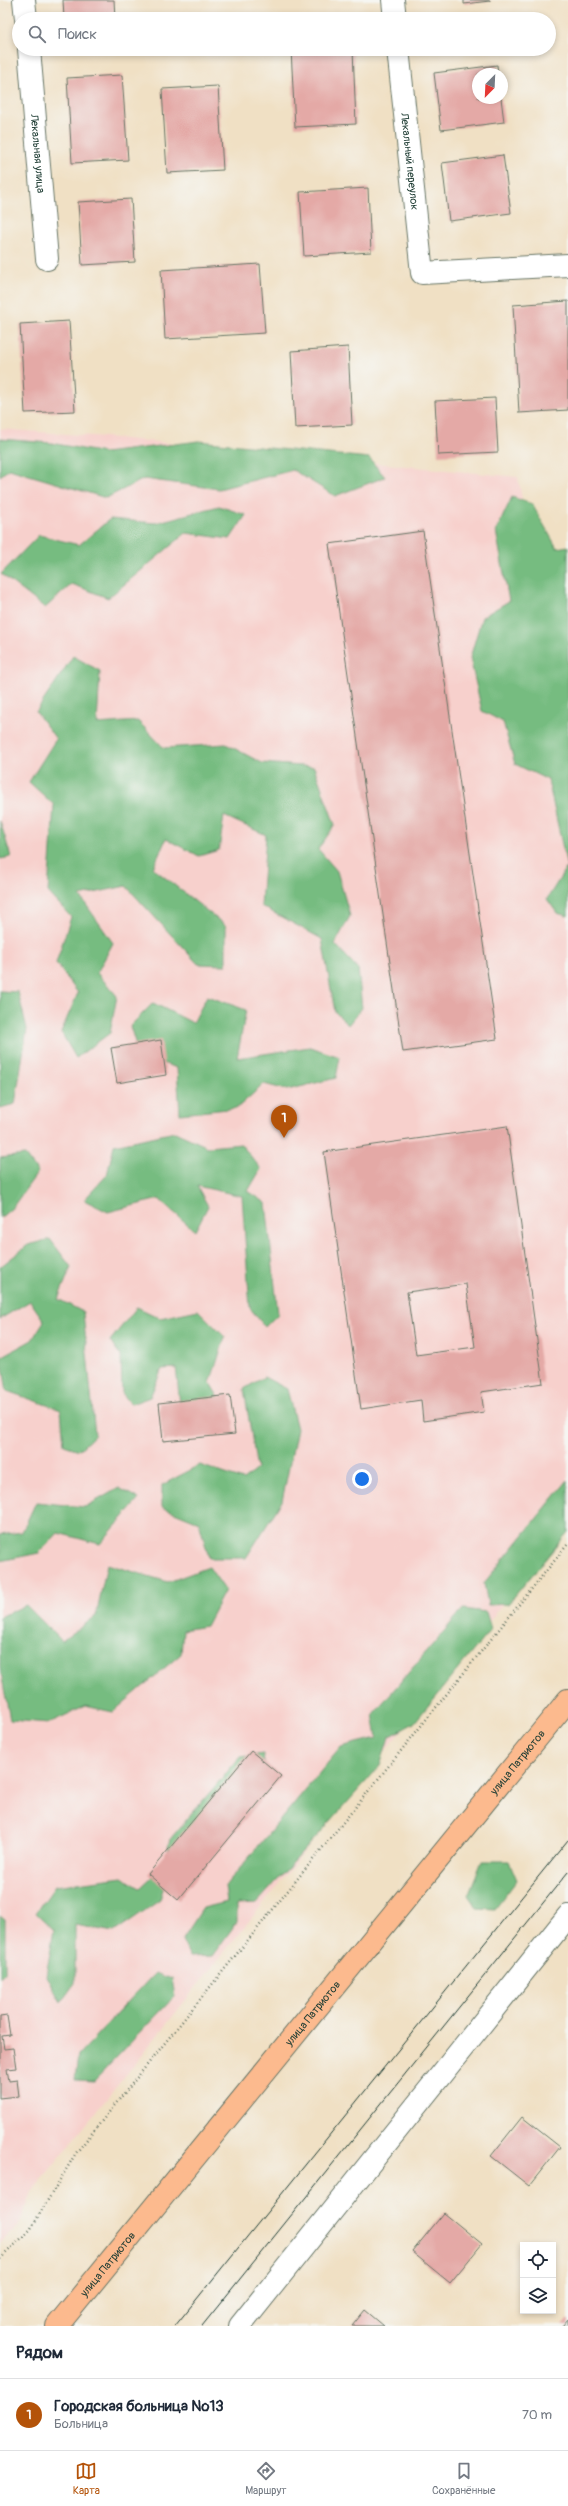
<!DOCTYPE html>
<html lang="ru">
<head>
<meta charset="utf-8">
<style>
	body { margin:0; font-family:Pangolin,sans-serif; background:#f6f6f7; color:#1f2937 }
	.controls { position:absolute; right:12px; bottom:12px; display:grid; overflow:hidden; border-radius:0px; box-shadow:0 2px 6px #0003 }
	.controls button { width:36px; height:36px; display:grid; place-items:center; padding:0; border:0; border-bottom:1px solid #e0e1e3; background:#fff; color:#1f2937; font:20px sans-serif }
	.compass { position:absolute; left:472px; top:68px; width:36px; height:36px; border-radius:50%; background:#fff; box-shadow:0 2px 6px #0003; rotate:204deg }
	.you { position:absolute; left:362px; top:1479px; width:14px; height:14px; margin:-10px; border:3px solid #fff; border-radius:50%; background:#1a73e8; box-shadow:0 0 0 6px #1a73e833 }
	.badge { display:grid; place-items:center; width:26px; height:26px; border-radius:50%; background:#b45309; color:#fff; font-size:13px; font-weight:700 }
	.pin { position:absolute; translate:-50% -33px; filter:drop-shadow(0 1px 2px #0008) }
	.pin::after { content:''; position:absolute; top:21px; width:14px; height:12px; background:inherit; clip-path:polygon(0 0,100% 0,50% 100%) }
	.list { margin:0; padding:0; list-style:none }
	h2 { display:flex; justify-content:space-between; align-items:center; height:52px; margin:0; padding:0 16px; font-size:17px }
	h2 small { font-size:13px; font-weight:400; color:#747a83 }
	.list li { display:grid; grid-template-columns:26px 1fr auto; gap:12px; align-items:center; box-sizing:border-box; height:72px; padding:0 16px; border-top:1px solid #e0e1e3 }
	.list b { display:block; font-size:15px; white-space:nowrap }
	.list p { margin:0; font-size:13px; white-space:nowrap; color:#747a83 }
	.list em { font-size:13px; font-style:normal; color:#747a83 }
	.icon { flex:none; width:22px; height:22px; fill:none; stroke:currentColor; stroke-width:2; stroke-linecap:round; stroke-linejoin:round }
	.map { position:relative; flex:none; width:568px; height:2326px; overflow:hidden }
	.search { position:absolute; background:#fff; box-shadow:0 2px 6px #0003; left:12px; right:12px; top:12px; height:44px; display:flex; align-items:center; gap:10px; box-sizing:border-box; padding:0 14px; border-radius:22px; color:#747a83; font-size:15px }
	.sheet { height:124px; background:#fff }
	nav { display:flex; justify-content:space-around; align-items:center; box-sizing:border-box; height:56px; border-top:1px solid #e0e1e3; background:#fff; font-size:11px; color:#747a83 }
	nav a { display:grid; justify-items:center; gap:2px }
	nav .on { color:#b45309 }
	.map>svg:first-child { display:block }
	.built { fill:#f7d0cc }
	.forest { fill:#76bc80; stroke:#4a7c5a }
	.building { fill:#e4a9a6; fill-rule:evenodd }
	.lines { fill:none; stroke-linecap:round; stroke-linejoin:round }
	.minor-casing { stroke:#687666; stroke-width:24 }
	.major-casing { stroke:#687666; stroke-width:24 }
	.path { stroke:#687666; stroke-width:2.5; stroke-dasharray:1 3; stroke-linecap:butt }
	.minor { stroke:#fff; stroke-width:22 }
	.major { stroke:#fcba8e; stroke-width:22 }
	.tram { stroke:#1f3d34; stroke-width:1 }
	.labels { text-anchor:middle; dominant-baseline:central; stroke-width:3; stroke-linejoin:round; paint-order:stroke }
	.street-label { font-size:11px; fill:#1f3d34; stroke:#f6f6f2 }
</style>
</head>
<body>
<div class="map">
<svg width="568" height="2326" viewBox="0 0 568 2326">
	<rect width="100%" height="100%" fill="#f6f6f2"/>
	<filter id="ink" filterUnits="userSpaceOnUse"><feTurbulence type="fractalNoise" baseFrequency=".025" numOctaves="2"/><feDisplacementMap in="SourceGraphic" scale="8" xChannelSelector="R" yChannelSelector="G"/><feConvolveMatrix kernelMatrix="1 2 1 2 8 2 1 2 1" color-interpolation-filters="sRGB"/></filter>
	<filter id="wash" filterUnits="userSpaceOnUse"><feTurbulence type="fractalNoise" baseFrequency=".012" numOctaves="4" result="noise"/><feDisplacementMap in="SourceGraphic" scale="16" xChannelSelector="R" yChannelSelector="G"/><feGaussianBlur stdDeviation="0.9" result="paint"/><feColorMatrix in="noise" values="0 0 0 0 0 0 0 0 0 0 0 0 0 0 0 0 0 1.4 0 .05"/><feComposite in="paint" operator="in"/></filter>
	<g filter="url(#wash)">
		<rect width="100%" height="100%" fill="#f0e0c4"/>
		<!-- built -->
		<path class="built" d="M0,429L106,437L518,477L568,752V1523L32,2192L19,2225L0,2243Z"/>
		<!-- forest -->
		<g class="forest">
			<path d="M0,439L51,443L104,453L199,441L369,458L385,477L335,496L293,470L219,489L144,479L106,498L9,469L0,476Z"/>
			<path d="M512,497L532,504L557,548L568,546V916L557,913L547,899L567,867L548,780L515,764L503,722L482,711L470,658L482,617L509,601L496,531Z"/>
			<path d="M219,506L246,515L230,539L186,533L108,598L72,584L45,608L1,574L39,535L79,545L110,519L155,523Z"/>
			<path d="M73,656L100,671L97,724L138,721L164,748L226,744L262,763L314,767L335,825L318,849L337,871L350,916L335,944L358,969L362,1008L348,1025L335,1012L322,939L261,906L266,835L224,816L219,850L199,856L166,839L153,868L226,926V965L198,964L126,886L80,896L113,943L97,973L117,996L110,1033L76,1058L61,1032L78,993L56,963L71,917L48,892L54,805L29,782L56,739L36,712Z"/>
			<path d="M0,821L11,857L0,859Z"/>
			<path d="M0,991L18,992L27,1029L15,1104L0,1108Z"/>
			<path d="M207,996L246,1010L237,1058L310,1047L340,1057L336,1078L287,1090L264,1084L237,1108L180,1114L177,1068L139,1055L130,1026L153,1003L193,1023Z"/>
			<path d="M175,1132L208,1147L241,1144L261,1169L248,1191L266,1203L278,1314L265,1327L250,1308L242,1196L197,1186L208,1206L195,1231L159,1199L108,1212L84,1200L107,1175L114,1145Z"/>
			<path d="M25,1155L38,1172L12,1208L0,1218V1158Z"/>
			<path d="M50,1239L71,1267L58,1299L83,1312L95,1435L79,1450L64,1445L61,1410L7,1391L1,1357L32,1340L44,1321L30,1301L0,1319V1267L28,1245Z"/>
			<path d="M137,1307L160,1318L198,1310L225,1337L210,1383L228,1413L182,1422L176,1368L162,1369L150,1397L131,1404L122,1393L121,1356L110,1341Z"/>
			<path d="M264,1377L287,1389L297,1429L282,1501L246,1558H209L199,1522L162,1507V1485L200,1465L243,1480L257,1469L244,1389Z"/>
			<path d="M568,1480V1532L508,1604L488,1605L484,1583Z"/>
			<path d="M119,1488L139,1499L100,1544L58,1533L39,1553L0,1561V1535L22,1532L36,1502L85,1507Z"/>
			<path d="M107,1564L168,1582L209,1567L225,1590L206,1626L183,1630L181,1654L113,1712L85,1706L49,1723L10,1720L0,1667V1617L26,1605L62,1641L96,1616Z"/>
			<path d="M463,1609L486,1612L491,1629L414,1723L389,1737L380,1766L257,1903L237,1904V1922L212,1956L190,1957L182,1940L203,1908L227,1902L225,1886L341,1747L377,1738L373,1714Z"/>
			<path d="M264,1754L262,1775L167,1872L160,1900L114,1932L75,1925V1983L61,2002L46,1976L54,1930L36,1913L55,1886L122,1877L140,1888L165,1865L171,1838L240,1757Z"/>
			<path d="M482,1861H509L517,1880L495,1909L477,1908L468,1895Z"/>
			<path d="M0,1916L5,1920V1973L0,1978Z"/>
			<path d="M155,1973L172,1979L175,1996L94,2081L75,2080L78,2055Z"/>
		</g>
		<g id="blocks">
			<!-- building -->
			<g class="building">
				<path d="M63,0H114L115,19H64Z"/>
				<path d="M464,0H490V1L464,4Z"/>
				<path d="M291,49H353L356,124L295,127Z"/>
				<path d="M497,65L498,74H478V98H501L504,122L441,130L434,73Z"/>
				<path d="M122,75L128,160L72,163L67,78Z"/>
				<path d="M218,86L223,170L167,173L162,89Z"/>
				<path d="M503,155L511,213L449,221L442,163Z"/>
				<path d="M368,188L371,252L304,256L300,192Z"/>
				<path d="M131,199L135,262L82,265L78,202Z"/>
				<path d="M260,264L265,333L165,339L161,270Z"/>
				<path d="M568,301V410L519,413L513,305Z"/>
				<path d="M69,321L75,411L25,413L20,324Z"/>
				<path d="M348,347L352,425L295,428L291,351Z"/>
				<path d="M495,398L498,452L438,455L435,401Z"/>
				<path d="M423,531L497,1039L403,1052L329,544Z"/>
				<path d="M161,1040L166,1075L117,1083L111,1048Z"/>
				<path d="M507,1126L543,1383L481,1392L484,1412L423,1421L421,1400L361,1409L324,1152ZM466,1284L475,1347L416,1355L407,1292Z"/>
				<path d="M230,1395L235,1434L163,1441L159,1403Z"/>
				<path d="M251,1751L281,1776L178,1900L148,1874Z"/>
				<path d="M7,2016L10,2035L2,2036L4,2049L13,2048L16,2068L7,2069L9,2081L17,2080L19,2096L0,2098V2017Z"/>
				<path d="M522,2117L560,2147L529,2186L491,2156Z"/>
				<path d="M444,2213L482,2244L450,2283L412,2252Z"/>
				<path d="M365,2310L384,2326H352Z"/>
				<path d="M568,2319V2326H562Z"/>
			</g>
		</g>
	</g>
	<g filter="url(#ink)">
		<use href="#blocks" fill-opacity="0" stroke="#687666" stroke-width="1"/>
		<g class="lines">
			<defs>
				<g id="minor">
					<path d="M24,0L26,19"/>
					<path d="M393,0L395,19"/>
					<path id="s1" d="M29,49L47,259"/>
					<path id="s2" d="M398,49L422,273L568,265"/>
					<path d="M240,2326L568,1916"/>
				</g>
				<g id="major">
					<path id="s3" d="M57,2326L568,1700"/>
				</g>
			</defs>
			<!-- minor casing -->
			<use href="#minor" class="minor-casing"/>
			<!-- major casing -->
			<use href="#major" class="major-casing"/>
			<!-- path -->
			<path class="path" d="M0,2259L30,2230L76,2153L568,1544"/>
			<!-- minor -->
			<use href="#minor" class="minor"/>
			<!-- major -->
			<use href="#major" class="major"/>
			<!-- tram -->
			<g class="tram">
				<path d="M175,2326L568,1840"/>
				<path d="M202,2326L568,1872"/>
			</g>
		</g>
	</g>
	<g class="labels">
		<!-- street labels -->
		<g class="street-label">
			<text stroke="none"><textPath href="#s1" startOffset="105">Лекальная улица</textPath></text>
			<text stroke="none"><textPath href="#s2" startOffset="113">Лекальный переулок</textPath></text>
			<text stroke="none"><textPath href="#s3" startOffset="728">улица Патриотов</textPath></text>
			<text stroke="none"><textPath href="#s3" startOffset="404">улица Патриотов</textPath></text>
			<text stroke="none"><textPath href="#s3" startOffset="80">улица Патриотов</textPath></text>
		</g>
	</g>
</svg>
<div class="controls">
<button><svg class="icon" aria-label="locate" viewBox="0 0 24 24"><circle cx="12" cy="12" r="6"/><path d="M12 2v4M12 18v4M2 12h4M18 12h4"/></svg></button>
<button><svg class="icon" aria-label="layers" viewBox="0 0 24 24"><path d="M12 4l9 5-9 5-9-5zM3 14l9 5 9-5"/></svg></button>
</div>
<svg class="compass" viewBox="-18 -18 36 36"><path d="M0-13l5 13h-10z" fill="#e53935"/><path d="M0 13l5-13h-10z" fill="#747a83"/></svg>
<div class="you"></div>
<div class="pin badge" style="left:284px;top:1138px">1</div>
<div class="search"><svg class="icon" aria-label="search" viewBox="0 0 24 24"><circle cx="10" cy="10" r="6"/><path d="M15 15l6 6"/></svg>Поиск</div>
</div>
<section class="sheet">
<h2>Рядом<small></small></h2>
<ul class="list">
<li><span class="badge">1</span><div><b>Городская больница №13</b><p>Больница</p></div><em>70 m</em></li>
</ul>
</section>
<nav>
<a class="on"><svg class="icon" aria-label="map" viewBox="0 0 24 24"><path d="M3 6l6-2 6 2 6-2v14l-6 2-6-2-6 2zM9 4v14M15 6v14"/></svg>Карта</a>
<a><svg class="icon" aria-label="directions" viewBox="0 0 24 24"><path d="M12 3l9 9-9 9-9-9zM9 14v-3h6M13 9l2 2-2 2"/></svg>Маршрут</a>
<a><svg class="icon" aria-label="saved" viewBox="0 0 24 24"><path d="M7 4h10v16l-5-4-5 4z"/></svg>Сохранённые</a>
</nav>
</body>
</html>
